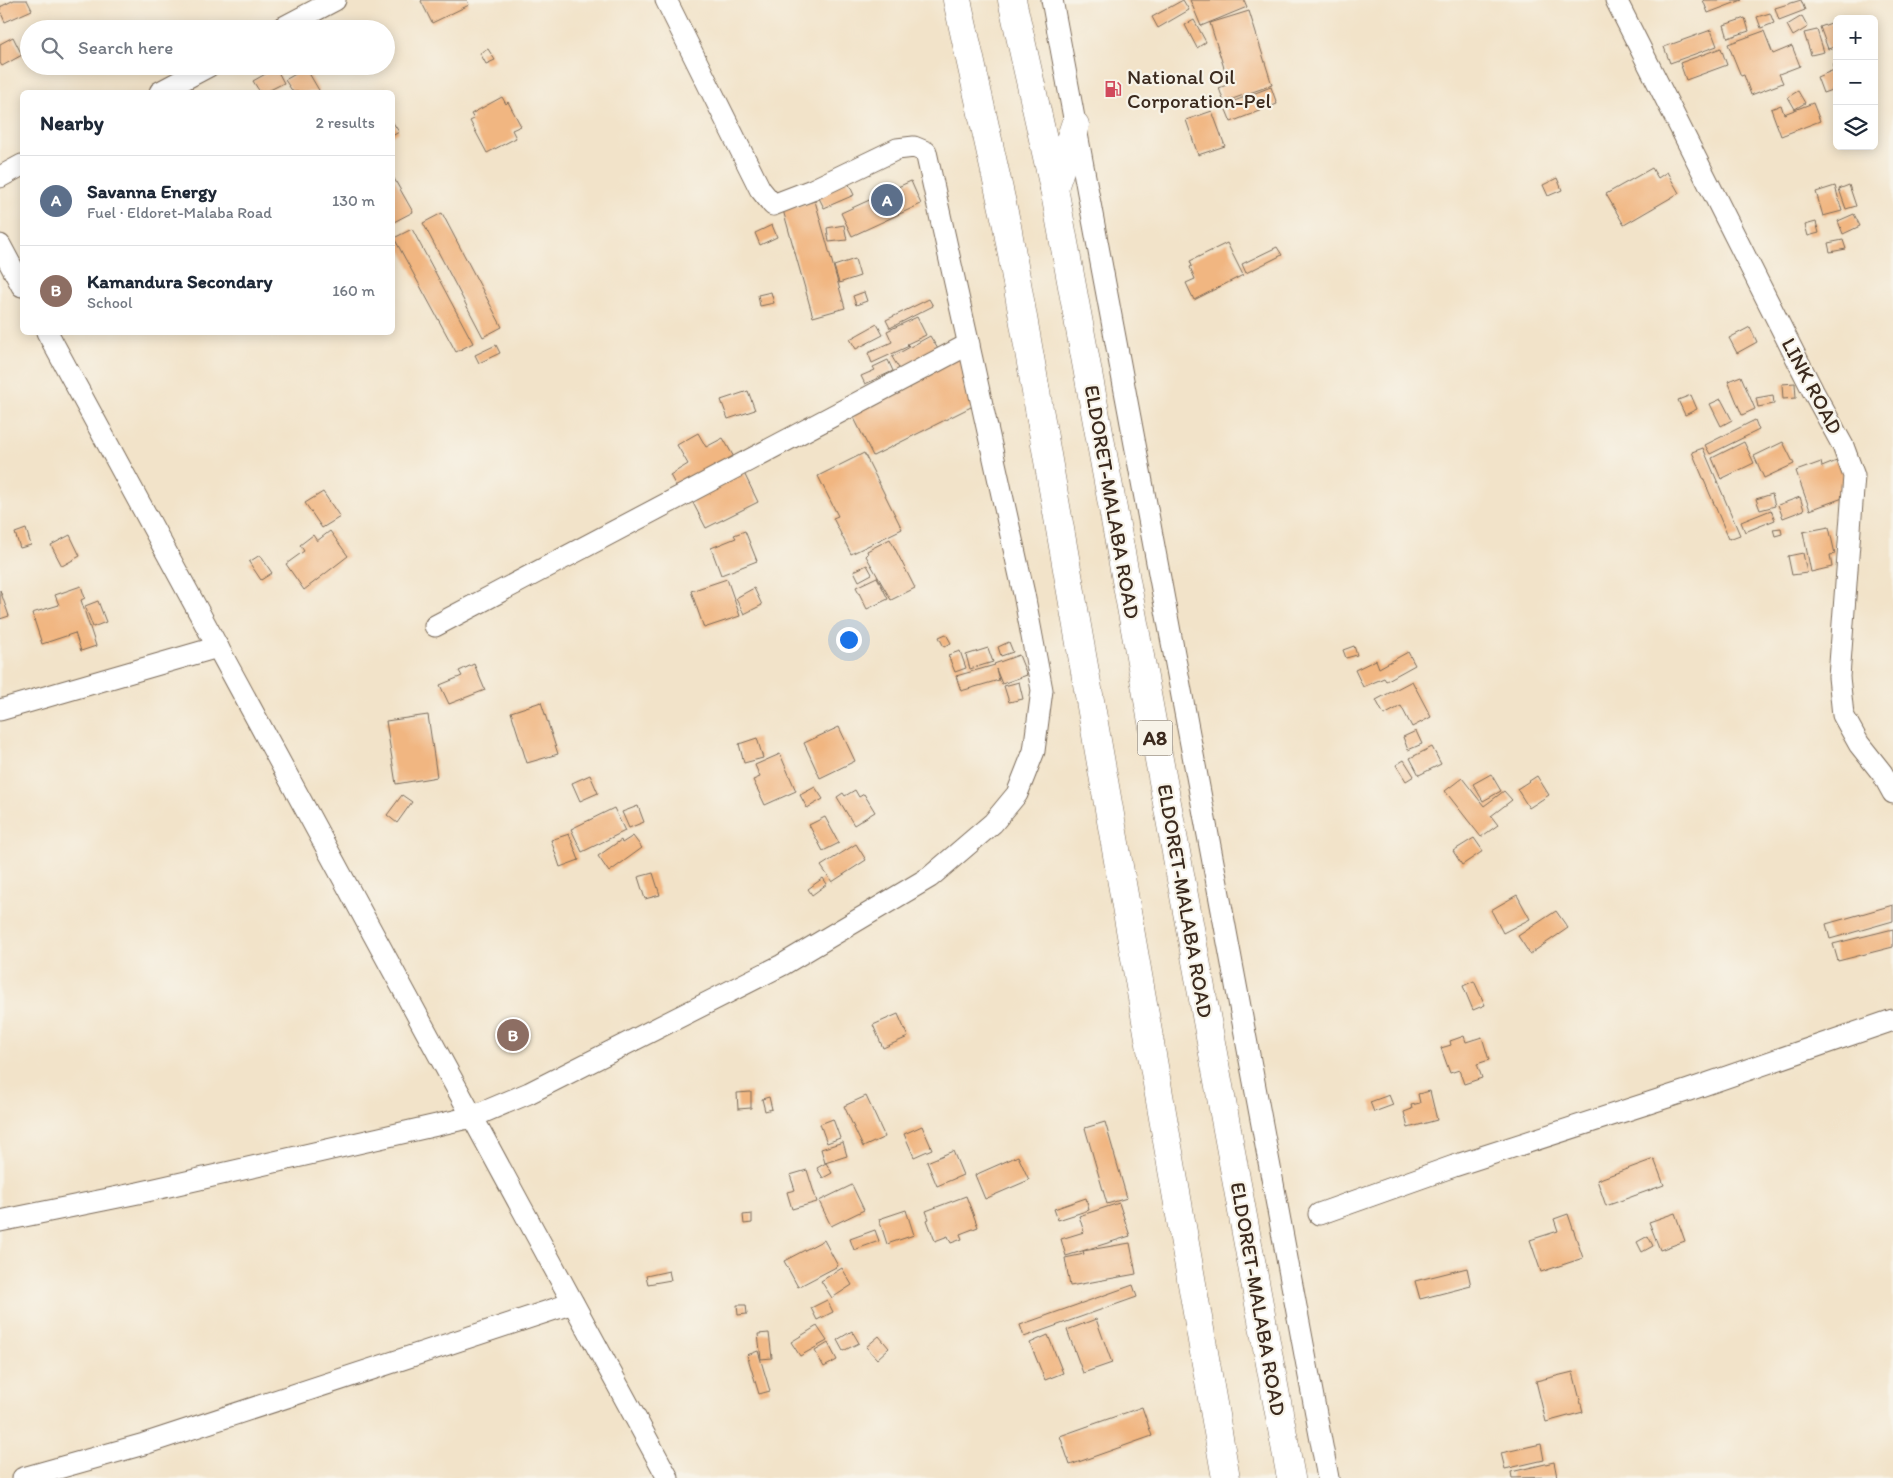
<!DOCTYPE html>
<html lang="en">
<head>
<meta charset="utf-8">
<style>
  :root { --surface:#fff; --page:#f2f2f3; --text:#1f2937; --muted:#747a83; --line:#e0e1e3; --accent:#d1495b }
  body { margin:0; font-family:Itim,sans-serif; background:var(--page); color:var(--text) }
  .controls { position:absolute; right:15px; top:15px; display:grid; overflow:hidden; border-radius:8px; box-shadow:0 2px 12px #0003 }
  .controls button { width:45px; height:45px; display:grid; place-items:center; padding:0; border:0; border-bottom:1px solid var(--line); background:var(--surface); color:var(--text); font:25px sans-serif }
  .you { position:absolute; left:848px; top:639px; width:18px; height:18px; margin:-12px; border:4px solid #fff; border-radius:50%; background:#1a73e8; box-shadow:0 0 0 8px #1a73e833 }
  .badge { display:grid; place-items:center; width:32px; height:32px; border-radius:50%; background:var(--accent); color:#fff; font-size:16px; font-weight:700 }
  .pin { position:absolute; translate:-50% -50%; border:2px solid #fff; box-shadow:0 1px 5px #0006 }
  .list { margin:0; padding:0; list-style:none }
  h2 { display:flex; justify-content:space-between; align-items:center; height:65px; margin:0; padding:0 20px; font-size:21px }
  h2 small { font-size:16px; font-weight:400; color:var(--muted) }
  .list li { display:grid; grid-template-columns:32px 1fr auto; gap:15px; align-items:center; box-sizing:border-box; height:90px; padding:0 20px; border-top:1px solid var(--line) }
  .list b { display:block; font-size:19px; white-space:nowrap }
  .list p { margin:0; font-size:16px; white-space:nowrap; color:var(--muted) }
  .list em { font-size:16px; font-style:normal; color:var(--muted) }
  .icon { flex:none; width:28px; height:28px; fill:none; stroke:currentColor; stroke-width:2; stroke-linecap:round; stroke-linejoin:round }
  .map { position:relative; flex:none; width:1893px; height:1478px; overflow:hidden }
  .search { position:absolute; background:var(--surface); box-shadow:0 2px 12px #0003; left:20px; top:20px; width:375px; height:55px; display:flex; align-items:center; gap:12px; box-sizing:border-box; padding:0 18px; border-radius:28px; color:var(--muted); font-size:19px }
  .panel { position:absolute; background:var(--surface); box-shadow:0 2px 12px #0003; left:20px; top:90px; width:375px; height:245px; border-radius:8px }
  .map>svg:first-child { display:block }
  .building { fill:#f1b681 }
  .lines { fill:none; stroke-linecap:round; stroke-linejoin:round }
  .minor-casing { stroke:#7b6b5a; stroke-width:23 }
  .trunk-casing { stroke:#7b6b5a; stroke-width:29 }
  .minor { stroke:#fff; stroke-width:21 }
  .trunk { stroke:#fff; stroke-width:28 }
  .labels { text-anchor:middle; stroke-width:4.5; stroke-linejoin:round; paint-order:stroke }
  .shield { fill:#f7f3e8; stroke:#73665b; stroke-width:1 }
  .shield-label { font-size:20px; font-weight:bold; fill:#3b2a1e }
  .poi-label { font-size:21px; fill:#3b2a1e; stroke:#f7f3e8; text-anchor:start }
  .street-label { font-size:21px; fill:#3b2a1e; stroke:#f7f3e8 }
</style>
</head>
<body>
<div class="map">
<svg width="1893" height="1478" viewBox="0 0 1893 1478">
  <rect width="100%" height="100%" fill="#f7f3e8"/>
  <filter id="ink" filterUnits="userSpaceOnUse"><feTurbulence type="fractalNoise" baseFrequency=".02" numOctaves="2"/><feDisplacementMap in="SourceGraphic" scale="10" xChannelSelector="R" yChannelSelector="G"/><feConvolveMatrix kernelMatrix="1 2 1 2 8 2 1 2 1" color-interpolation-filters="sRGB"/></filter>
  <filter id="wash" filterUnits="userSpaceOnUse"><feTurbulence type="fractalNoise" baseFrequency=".0096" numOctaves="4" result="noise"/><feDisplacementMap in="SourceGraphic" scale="20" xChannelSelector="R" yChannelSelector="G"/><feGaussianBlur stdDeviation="1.12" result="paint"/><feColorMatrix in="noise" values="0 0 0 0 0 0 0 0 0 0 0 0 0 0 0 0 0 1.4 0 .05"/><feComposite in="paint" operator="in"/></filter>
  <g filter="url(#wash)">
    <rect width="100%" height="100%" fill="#f2e3c9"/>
    <g id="blocks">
      <g class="building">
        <polygon points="14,0 27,0 32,10 5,22 0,11 0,7"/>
        <polygon points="422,0 467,0 469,5 432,23 421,1"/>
        <polygon points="1183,0 1189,10 1158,28 1152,17"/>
        <polygon points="1190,0 1244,0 1247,7 1201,26"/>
        <polygon points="1703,0 1742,0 1708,13"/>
        <polygon points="1801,0 1805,10 1779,20 1775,8"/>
        <polygon points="1249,11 1272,85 1224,102 1219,88 1229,84 1210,23"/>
        <polygon points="1770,13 1774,23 1761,28 1757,17"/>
        <polygon points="1802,16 1808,27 1793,36 1787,25"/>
        <polygon points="1745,18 1749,31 1728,38 1724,25"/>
        <polygon points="1194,20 1206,42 1197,48 1185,25"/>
        <polygon points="1834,22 1837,29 1837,46 1828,49 1820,27"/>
        <polygon points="1711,30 1717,46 1670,63 1664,47"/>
        <polygon points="1817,30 1824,52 1811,55 1804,33"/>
        <polygon points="1764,31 1773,54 1792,46 1800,66 1779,74 1783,83 1751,95 1744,75 1741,76 1728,44"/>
        <polygon points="13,37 22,55 2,66 0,63 0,44"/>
        <polygon points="1721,48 1727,65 1686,80 1680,63"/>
        <polygon points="488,49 495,60 486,64 480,53"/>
        <polygon points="1837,64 1837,88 1823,93 1817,77 1834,70 1832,65"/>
        <polygon points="276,68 284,83 266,92 260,92 253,81"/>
        <polygon points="306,68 320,92 293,92 285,80"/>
        <polygon points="1271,87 1277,104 1231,122 1224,105"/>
        <polygon points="1798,91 1805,103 1795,109 1788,97"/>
        <polygon points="502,97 506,104 508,102 521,126 512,130 516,138 487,153 470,121 474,119 471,114"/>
        <polygon points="1813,103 1820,121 1781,136 1771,109 1781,105 1784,114"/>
        <polygon points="1212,111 1225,146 1198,155 1186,120"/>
        <polygon points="392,121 399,132 392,136"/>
        <polygon points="1652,168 1658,178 1667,172 1679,193 1624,225 1606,194"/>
        <polygon points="392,175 413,212 392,223"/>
        <polygon points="1557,178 1562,190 1548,196 1543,185"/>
        <polygon points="847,180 854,195 824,208 817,194"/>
        <polygon points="911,181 921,204 852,236 841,213"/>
        <polygon points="1849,185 1856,206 1846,209 1839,189"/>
        <polygon points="1835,186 1842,211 1823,216 1816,192"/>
        <polygon points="815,201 845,308 813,317 783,210"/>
        <polygon points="442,213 502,327 483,337 423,223"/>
        <polygon points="1854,214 1860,226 1843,234 1838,221"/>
        <polygon points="1816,222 1819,233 1808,236 1805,225"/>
        <polygon points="772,225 777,237 760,245 755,233"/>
        <polygon points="844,225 847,240 829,242 827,228"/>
        <polygon points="412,229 473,343 456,352 394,238"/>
        <polygon points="1843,240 1846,249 1830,252 1828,243"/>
        <polygon points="1227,243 1243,275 1194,300 1186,283 1195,279 1190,267 1192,266 1190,261"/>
        <polygon points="1277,247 1282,255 1246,273 1242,264"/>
        <polygon points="855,259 860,276 839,283 834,266"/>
        <polygon points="771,292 774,303 760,306 758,295"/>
        <polygon points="864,292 867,301 856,305 853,296"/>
        <polygon points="929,299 933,306 890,328 886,320"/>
        <polygon points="917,317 926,335 907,344 909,346 872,363 868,353 892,342 887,331"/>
        <polygon points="877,324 883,335 856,349 850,339"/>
        <polygon points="1750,327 1757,342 1737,353 1729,338"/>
        <polygon points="930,336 938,349 900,370 892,357"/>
        <polygon points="496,345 500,353 479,363 475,355"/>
        <polygon points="960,355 968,371 964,373 979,403 873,456 850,410"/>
        <polygon points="888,360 893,371 865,384 861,376 875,370 873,367"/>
        <polygon points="1741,376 1755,409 1742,415 1728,381"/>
        <polygon points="1795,383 1796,398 1783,399 1782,384"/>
        <polygon points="748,391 755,410 728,419 721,400"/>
        <polygon points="1691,395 1697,409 1685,415 1678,400"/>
        <polygon points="1773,395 1774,404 1758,407 1756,398"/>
        <polygon points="1721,399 1732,420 1721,426 1710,404"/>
        <polygon points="1755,420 1759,430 1710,454 1705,445"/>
        <polygon points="698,433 706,447 723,438 735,459 678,490 670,475 688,464 677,445"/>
        <polygon points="1744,442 1754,463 1721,479 1712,458"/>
        <polygon points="1783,442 1794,464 1764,478 1754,456"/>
        <polygon points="1703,448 1740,535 1729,539 1692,452"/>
        <polygon points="864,453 902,529 851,554 833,518 838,516 818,476"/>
        <polygon points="1839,460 1851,495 1810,510 1796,471 1821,462 1822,467"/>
        <polygon points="744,473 758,502 706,528 691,499"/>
        <polygon points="323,492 340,517 322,528 305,503"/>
        <polygon points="1772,494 1775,506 1760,510 1756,499"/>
        <polygon points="1800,497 1804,510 1783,518 1778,505"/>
        <polygon points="1771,510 1775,520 1745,532 1741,522"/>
        <polygon points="1829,527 1835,554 1830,555 1832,567 1811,572 1803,532"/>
        <polygon points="1781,528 1782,534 1775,536 1773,529"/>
        <polygon points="26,529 31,545 20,548 15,533"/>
        <polygon points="330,531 348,556 304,590 286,564 304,551 300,545 313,535 317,541"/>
        <polygon points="745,531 757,561 721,575 711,548 736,538 734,535"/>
        <polygon points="70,535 80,556 62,566 51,545"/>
        <polygon points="890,539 915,588 891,600 866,556 868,554 867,551"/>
        <polygon points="1803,553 1807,573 1792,575 1788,556"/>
        <polygon points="260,555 272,573 261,580 249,562"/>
        <polygon points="867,565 872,574 859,581 854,571"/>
        <polygon points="877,577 888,599 867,609 856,587"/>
        <polygon points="727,579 740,616 704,628 691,591"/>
        <polygon points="81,586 85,598 81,600 96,646 81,651 75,633 42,644 32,613 59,605 55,595"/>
        <polygon points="754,588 762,605 744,614 736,598"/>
        <polygon points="0,590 9,616 0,619"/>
        <polygon points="98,601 106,622 93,627 85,606"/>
        <polygon points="946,634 951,643 944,647 939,637"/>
        <polygon points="1009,642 1013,652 1001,656 998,647"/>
        <polygon points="1354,646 1357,655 1346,658 1343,650"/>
        <polygon points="988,648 993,662 970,669 966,655"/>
        <polygon points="960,651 966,668 955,672 948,655"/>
        <polygon points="1408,652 1415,665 1386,681 1384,678 1363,687 1355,670 1376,660 1379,668"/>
        <polygon points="1019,655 1027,675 1002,684 996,669 999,680 961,691 956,676 995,665 994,664"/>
        <polygon points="474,664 485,690 449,704 440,685 462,676 459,671"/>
        <polygon points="1412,681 1431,717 1412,727 1401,706 1384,715 1376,700"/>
        <polygon points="1019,682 1023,699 1009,702 1004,686"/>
        <polygon points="541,702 558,754 527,763 511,712"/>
        <polygon points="428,715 437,777 396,784 386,721"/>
        <polygon points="839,727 855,761 820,778 804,743"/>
        <polygon points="1416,731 1422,744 1408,750 1403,737"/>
        <polygon points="757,738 763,758 744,763 739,744"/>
        <polygon points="1432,747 1441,764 1419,775 1410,758"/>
        <polygon points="780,754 796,791 765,805 753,780 760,777 755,765"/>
        <polygon points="1404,760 1414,776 1406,781 1396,765"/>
        <polygon points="1491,774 1501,791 1483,801 1473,784"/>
        <polygon points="590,775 598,793 580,801 572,783"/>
        <polygon points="1537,776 1549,795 1529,808 1517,789"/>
        <polygon points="1462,778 1484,806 1504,791 1512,800 1491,816 1498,825 1481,837 1445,791"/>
        <polygon points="815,787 823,799 807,808 800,795"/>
        <polygon points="855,790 859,797 864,794 875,812 854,825 837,797 843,793 845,796"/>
        <polygon points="402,795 412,802 397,823 387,815"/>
        <polygon points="638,806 644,822 629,828 622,812"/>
        <polygon points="614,808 625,831 582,852 571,829"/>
        <polygon points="825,817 839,843 823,851 809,825"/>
        <polygon points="569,834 579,860 560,867 551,840"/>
        <polygon points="633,836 642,848 609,872 598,856 621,840 622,843"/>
        <polygon points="1474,838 1483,851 1462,865 1453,851"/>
        <polygon points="856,844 866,860 832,882 821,866"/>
        <polygon points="653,873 660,895 645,899 638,877"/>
        <polygon points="823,878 827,884 812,895 808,889"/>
        <polygon points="1517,895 1530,919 1503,933 1491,910"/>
        <polygon points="1893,905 1893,921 1830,939 1826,924"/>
        <polygon points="1556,911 1568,928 1530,954 1518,936"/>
        <polygon points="1893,929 1893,947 1838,961 1833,944"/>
        <polygon points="1474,981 1485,1005 1473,1010 1463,986"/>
        <polygon points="898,1014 908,1037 883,1048 873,1025"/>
        <polygon points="1464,1036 1466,1042 1482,1037 1489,1060 1477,1064 1482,1078 1464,1084 1459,1070 1450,1073 1441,1048 1451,1045 1450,1041"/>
        <polygon points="1430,1091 1437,1120 1408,1128 1404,1112 1412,1109 1411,1105 1420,1103 1418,1094"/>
        <polygon points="751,1092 751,1108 738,1109 737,1093"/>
        <polygon points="1389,1095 1393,1105 1374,1112 1370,1102"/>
        <polygon points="866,1096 885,1137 863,1147 844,1106"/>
        <polygon points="769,1097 772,1109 765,1111 762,1099"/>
        <polygon points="833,1119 840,1138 827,1143 820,1124"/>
        <polygon points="1105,1122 1127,1198 1107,1204 1085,1128"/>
        <polygon points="922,1126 932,1149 914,1157 904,1134"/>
        <polygon points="843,1142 847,1156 825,1163 821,1149"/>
        <polygon points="953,1151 963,1175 937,1186 927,1162"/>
        <polygon points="1018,1156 1029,1180 985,1199 975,1175"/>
        <polygon points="1654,1159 1664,1185 1606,1206 1597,1180"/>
        <polygon points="826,1163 832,1173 823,1178 817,1168"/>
        <polygon points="807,1170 817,1202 792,1209 787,1192 795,1190 790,1175"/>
        <polygon points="852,1185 864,1210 831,1226 819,1201"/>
        <polygon points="966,1196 978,1227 960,1234 962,1239 951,1243 948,1236 935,1241 927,1220 929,1219 926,1211"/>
        <polygon points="1086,1198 1089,1210 1058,1220 1054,1209"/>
        <polygon points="1119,1203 1130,1236 1066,1256 1061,1239 1084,1232 1079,1216"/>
        <polygon points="906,1210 914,1235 887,1244 879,1219"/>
        <polygon points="1675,1213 1685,1241 1660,1250 1649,1222"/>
        <polygon points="752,1214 752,1223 744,1224 743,1215"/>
        <polygon points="1568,1214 1583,1258 1541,1272 1530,1240 1558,1231 1554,1219"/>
        <polygon points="875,1230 879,1241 854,1250 850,1239"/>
        <polygon points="1648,1236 1653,1246 1642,1252 1637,1242"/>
        <polygon points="824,1240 838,1266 798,1287 784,1261"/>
        <polygon points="1130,1243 1136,1274 1070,1286 1065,1258 1084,1254 1083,1251"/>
        <polygon points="842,1268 852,1285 832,1298 821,1281"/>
        <polygon points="1467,1268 1471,1286 1420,1299 1415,1281"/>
        <polygon points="669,1271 671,1280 648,1284 646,1276"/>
        <polygon points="1133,1285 1137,1297 1024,1337 1020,1325"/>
        <polygon points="827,1300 833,1312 817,1320 811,1308"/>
        <polygon points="737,1305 746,1305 747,1314 738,1315"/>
        <polygon points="1096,1319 1112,1363 1083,1373 1067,1330"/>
        <polygon points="817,1326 827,1341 800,1356 791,1342"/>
        <polygon points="852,1331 859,1343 843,1351 837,1340"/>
        <polygon points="769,1333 772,1358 761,1359 758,1334"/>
        <polygon points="1048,1335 1063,1373 1045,1380 1030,1343"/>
        <polygon points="879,1336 889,1348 877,1359 866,1347"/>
        <polygon points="828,1343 837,1360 824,1367 815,1351"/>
        <polygon points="758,1351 770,1391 759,1394 747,1355"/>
        <polygon points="1573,1372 1583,1412 1546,1422 1536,1381"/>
        <polygon points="1142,1407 1152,1436 1070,1465 1060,1436"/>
        <polygon points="1541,1444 1544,1460 1505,1469 1501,1453"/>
        <polygon points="1554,1462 1557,1477 1512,1478 1511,1472"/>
      </g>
    </g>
  </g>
  <g filter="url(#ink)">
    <use href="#blocks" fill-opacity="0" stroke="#7b6b5a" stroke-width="1"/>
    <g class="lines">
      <g class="minor-casing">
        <g id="minor">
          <polyline points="1052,0 1328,1478"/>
          <polyline points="1616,0 1813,391 1843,446 1854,476 1839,677 1843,715 1859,744 1882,773 1893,793"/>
          <polyline points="280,29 335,0"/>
          <polyline points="160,92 209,66"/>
          <polyline points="0,177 22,165"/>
          <polyline points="0,245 22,286"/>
          <polyline points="47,332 668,1478"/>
          <polyline points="435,626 969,344"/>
          <polyline points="0,710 218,647"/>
          <polyline points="1319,1214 1454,1166 1686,1091 1893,1020"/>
          <polyline points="0,1221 138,1193 472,1117 529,1093 782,965 930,877 993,823 1017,794 1034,751 1042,690 1024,594 926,152 914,147 897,149 812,190 773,205 760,189 666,0"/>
          <polyline points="23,1478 144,1444 573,1303"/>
        </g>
      </g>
      <g class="trunk-casing">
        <g id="trunk">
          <polyline points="957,0 1007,226 1226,1478"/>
          <polyline points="1012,0 1054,188 1291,1478"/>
          <polyline points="1054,188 1075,125"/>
        </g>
      </g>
      <use href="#minor" class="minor"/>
      <use href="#trunk" class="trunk"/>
    </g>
  </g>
  <defs>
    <g id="fuel-bare" transform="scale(1.35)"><path d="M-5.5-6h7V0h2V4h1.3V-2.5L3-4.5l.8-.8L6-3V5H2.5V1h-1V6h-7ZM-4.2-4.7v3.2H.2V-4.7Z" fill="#d1495b" stroke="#f7f3e8" stroke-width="2.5" paint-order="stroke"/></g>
  </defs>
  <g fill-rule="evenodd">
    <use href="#fuel-bare" x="1113" y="89"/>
  </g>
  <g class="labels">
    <rect class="shield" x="1137.5" y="720.5" width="35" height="35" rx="4"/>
    <g class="shield-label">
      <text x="1155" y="745">A8</text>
    </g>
    <g class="poi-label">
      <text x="1127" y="84">National Oil<tspan x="1127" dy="24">Corporation-Pel</tspan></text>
    </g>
    <g class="street-label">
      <text transform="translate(1812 386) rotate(62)" y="7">LINK ROAD</text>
      <text transform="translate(1112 502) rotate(80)" y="7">ELDORET-MALABA ROAD</text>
      <text transform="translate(1185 901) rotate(80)" y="7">ELDORET-MALABA ROAD</text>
      <text transform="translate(1258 1299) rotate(80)" y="7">ELDORET-MALABA ROAD</text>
    </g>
  </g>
</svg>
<div class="controls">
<button>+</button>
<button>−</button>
<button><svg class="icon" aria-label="layers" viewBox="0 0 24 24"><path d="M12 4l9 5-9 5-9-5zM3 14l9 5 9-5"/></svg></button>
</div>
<div class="you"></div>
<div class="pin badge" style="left:887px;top:200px;background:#5c6f8a">A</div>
<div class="pin badge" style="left:513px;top:1035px;background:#8d6e63">B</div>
<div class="search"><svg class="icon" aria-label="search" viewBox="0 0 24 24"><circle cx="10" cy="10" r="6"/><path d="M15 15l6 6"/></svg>Search here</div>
<section class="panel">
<h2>Nearby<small>2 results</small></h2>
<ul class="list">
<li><span class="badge" style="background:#5c6f8a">A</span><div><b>Savanna Energy</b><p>Fuel · Eldoret-Malaba Road</p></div><em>130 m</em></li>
<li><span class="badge" style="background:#8d6e63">B</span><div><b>Kamandura Secondary</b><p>School</p></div><em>160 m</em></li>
</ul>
</section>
</div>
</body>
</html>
